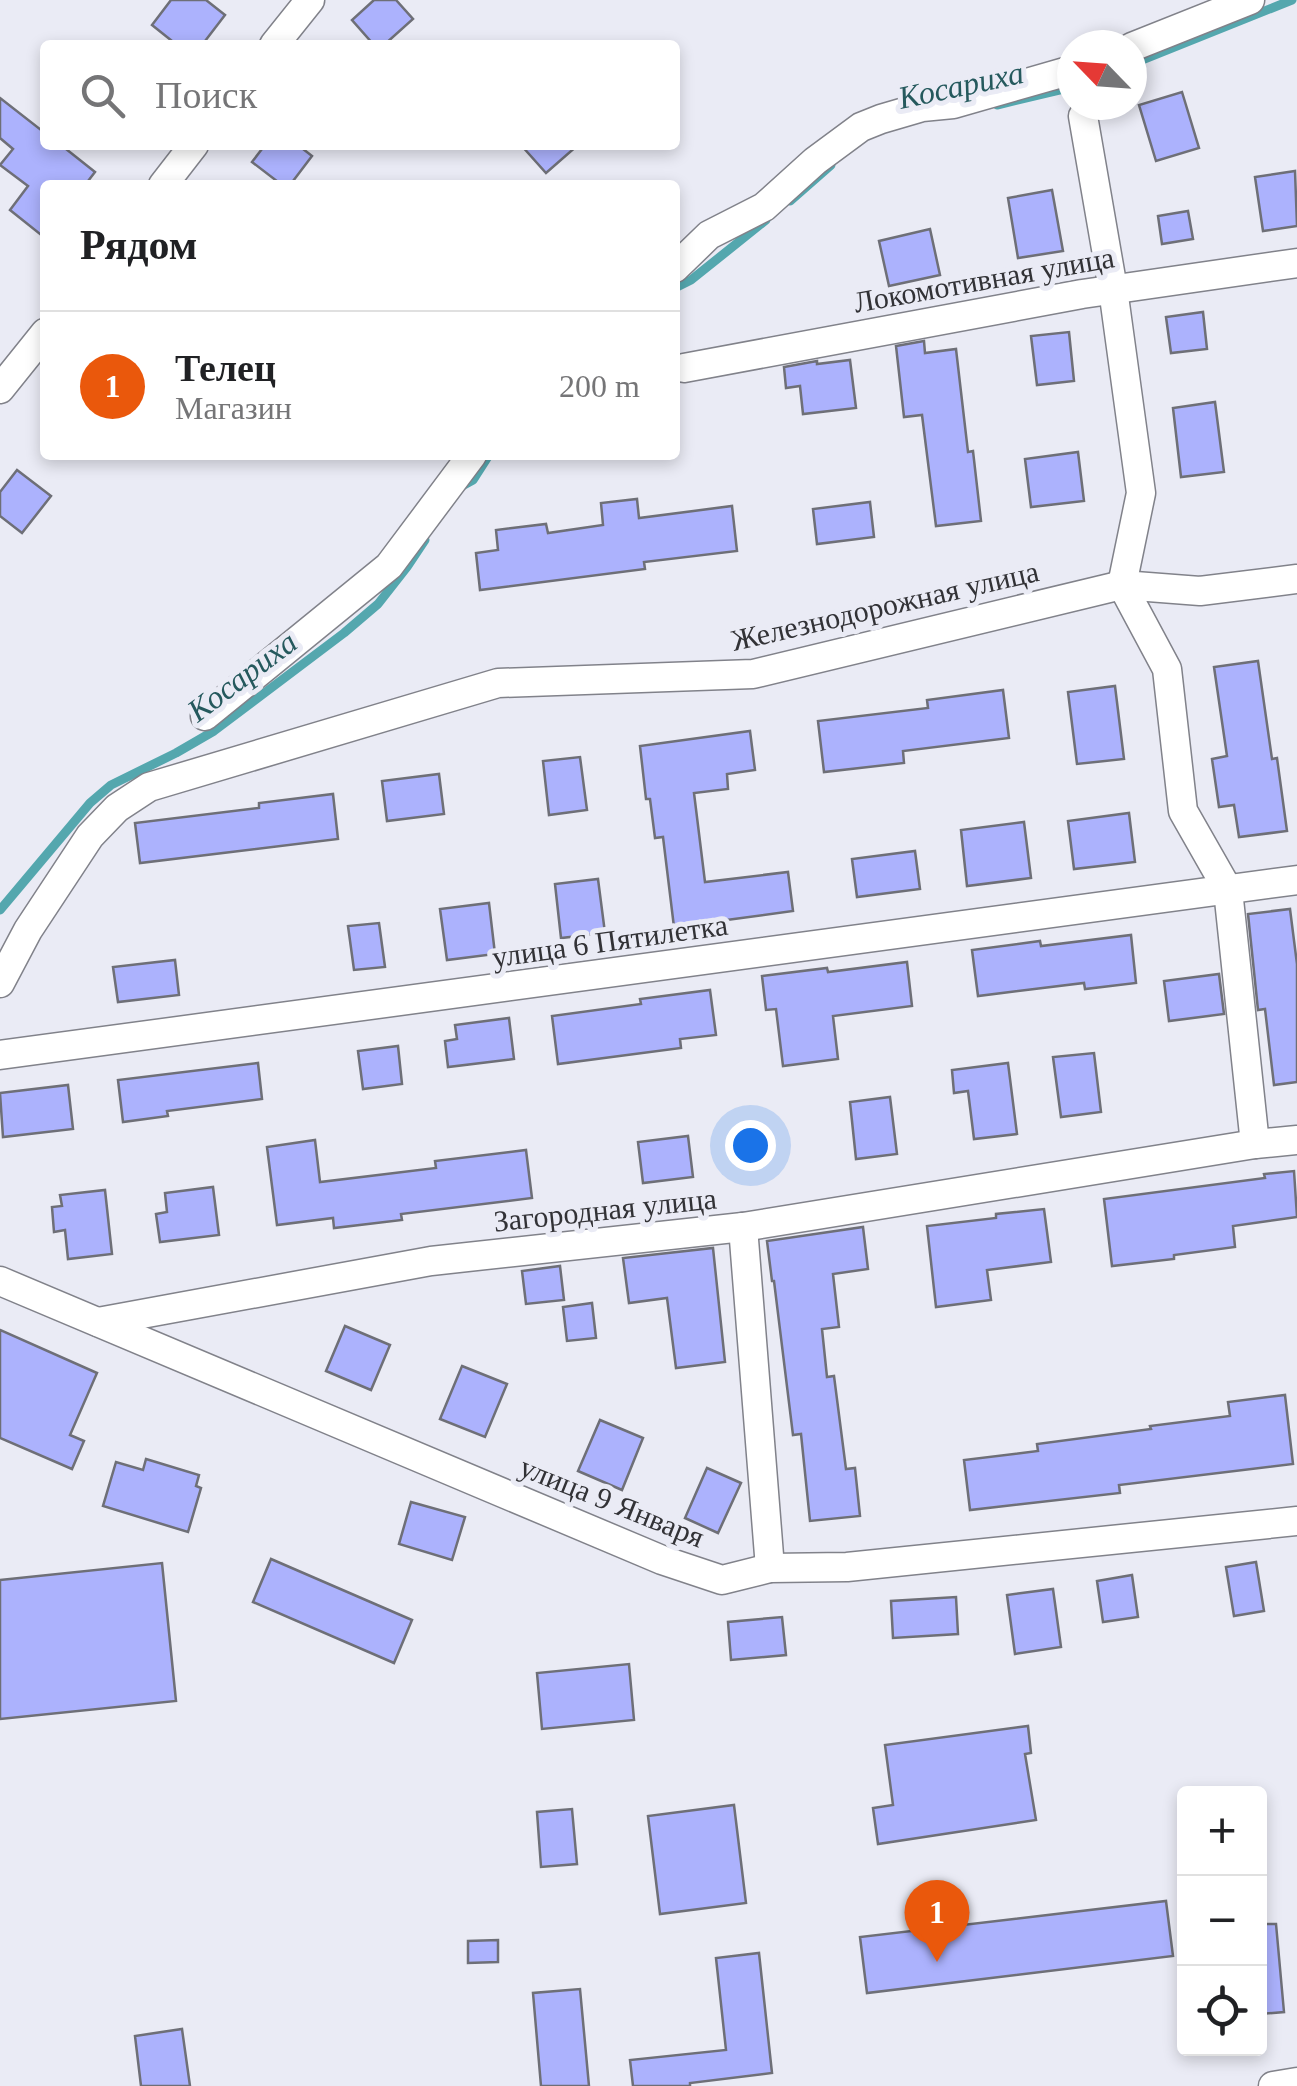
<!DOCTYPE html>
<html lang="ru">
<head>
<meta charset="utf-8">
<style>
  :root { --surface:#fff; --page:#f6f6f6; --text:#202124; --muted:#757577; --line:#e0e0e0; --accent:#ea580c }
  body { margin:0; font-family:"Times New Roman",serif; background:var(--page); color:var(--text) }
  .controls { position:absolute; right:30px; bottom:30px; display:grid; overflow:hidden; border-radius:10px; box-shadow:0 5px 15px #0003 }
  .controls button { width:90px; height:90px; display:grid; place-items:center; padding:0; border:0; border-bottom:2px solid var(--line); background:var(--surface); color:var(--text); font:50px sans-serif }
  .compass { position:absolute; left:1057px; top:30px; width:90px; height:90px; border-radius:50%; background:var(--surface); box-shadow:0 5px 15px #0003; rotate:295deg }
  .you { position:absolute; left:750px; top:1145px; width:35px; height:35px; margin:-25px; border:8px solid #fff; border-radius:50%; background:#1a73e8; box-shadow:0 0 0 15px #1a73e833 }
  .badge { display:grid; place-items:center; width:65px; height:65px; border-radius:50%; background:var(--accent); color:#fff; font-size:32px; font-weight:700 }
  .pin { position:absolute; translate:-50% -82px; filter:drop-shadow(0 2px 5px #0008) }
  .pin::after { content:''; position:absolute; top:52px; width:35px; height:30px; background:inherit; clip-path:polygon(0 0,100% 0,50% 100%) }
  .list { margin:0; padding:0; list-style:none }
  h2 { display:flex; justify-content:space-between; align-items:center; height:130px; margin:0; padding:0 40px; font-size:42px }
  h2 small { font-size:32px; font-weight:400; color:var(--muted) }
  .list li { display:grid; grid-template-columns:65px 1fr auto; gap:30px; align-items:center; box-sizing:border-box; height:150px; padding:0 40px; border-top:2px solid var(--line) }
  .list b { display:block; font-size:38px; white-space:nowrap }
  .list p { margin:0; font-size:32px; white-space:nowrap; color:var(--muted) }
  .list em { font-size:32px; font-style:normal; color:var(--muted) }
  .icon { flex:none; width:55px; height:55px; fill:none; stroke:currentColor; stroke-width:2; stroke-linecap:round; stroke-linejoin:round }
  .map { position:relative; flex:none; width:1297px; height:2086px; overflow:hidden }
  .search { position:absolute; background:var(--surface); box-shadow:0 5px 15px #0003; left:40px; top:40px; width:640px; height:110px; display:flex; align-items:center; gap:25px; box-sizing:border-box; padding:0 35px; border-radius:10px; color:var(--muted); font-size:38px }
  .panel { position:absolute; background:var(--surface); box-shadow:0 5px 15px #0003; left:40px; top:180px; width:640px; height:280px; border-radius:10px }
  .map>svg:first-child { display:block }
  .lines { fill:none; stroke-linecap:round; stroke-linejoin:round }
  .stream { stroke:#54a7ae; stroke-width:9 }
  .building { fill:#acb2fd; stroke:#6e6f77; stroke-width:2.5 }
  .minor-casing { stroke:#81828a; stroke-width:31 }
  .minor { stroke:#fff; stroke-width:28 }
  .labels { text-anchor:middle; stroke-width:10; stroke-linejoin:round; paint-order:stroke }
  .street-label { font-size:30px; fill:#323236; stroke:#eaebf5 }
  .water-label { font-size:32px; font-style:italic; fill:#25595d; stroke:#eaebf5 }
</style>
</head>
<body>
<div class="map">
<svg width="1297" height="2086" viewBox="0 0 1297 2086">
  <rect width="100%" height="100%" fill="#eaebf5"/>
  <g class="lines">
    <g class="stream">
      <polyline points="1132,64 1292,0"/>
      <polyline points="997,105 1072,87"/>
      <polyline points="790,201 831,165"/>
      <polyline points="675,288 691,280 766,220"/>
      <polyline points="462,486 473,480 489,455"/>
      <polyline points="0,910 90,803 111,785 176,753 214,731 344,633 378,604 407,567 425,540"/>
    </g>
  </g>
  <g class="building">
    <polygon points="171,0 206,0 225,15 202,45 177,45 152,25"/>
    <polygon points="374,0 396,0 413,19 384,45 374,45 352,20"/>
    <polygon points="1182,92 1199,148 1156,161 1139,105"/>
    <polygon points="0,98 45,133 45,145 61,145 95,172 85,185 45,185 45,238 10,210 28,186 0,165 13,149 0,138"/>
    <polygon points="265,145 298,145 312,156 290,185 282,185 252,162"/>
    <polygon points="521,145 578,145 546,173"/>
    <polygon points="1295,171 1297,226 1263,231 1255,177"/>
    <polygon points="1052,190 1063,251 1018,258 1008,198"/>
    <polygon points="1188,211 1193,239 1162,244 1158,216"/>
    <polygon points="930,229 940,275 889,286 879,241"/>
    <polygon points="1203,312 1207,349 1171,353 1166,317"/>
    <polygon points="1069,332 1074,381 1037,385 1031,336"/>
    <polygon points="924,341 925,353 956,349 968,452 973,451 981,521 936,526 922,415 904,417 896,346"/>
    <polygon points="850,360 856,408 803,414 800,386 786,388 784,367 817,361 817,364"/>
    <polygon points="1215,402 1224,472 1181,477 1173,408"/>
    <polygon points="1078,452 1084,501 1031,507 1025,459"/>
    <polygon points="17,470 51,496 22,533 0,516 0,492"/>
    <polygon points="637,499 639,518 732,506 737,551 644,562 645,569 480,590 476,553 498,550 496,530 546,524 548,533 603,525 601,503"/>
    <polygon points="870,502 874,537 817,544 813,509"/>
    <polygon points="1258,661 1272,759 1277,758 1287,831 1239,837 1234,805 1219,807 1212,759 1227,756 1214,667"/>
    <polygon points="1115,686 1124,759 1077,764 1068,692"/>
    <polygon points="1003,690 1009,738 903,751 904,763 824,772 818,721 928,708 927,700"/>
    <polygon points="750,731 755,770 727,774 728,789 694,793 705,882 788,872 793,911 674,927 663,837 655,838 650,799 646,799 640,746"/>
    <polygon points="580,757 587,810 549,815 543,761"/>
    <polygon points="439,774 444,814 387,821 382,781"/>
    <polygon points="333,794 338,839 140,863 135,823 259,808 259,803"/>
    <polygon points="1129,813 1135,862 1074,869 1068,821"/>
    <polygon points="1024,822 1031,878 967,886 961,830"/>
    <polygon points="915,851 920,889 857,897 852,859"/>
    <polygon points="598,879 605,933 561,938 555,884"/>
    <polygon points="489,903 495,954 447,960 440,909"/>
    <polygon points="1290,909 1297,964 1297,1082 1274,1085 1265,1009 1258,1010 1248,914"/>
    <polygon points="379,923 385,967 354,970 348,926"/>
    <polygon points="1131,935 1136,983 1085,989 1084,983 978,996 972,950 1040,941 1041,946"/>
    <polygon points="175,960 179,995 118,1002 113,967"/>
    <polygon points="907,962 912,1006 833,1016 838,1059 783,1066 776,1009 766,1010 762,976 827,968 828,972"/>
    <polygon points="1219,974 1224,1014 1169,1021 1164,981"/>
    <polygon points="710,990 716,1035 680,1039 681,1048 558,1064 552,1016 641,1004 640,999"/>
    <polygon points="509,1018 514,1059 448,1067 445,1041 457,1039 455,1025"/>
    <polygon points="398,1046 402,1084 363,1089 358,1051"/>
    <polygon points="1094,1053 1101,1112 1061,1117 1053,1057"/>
    <polygon points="258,1063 262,1099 167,1111 168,1116 123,1122 118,1080"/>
    <polygon points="1008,1063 1017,1134 974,1139 968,1091 954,1093 952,1070"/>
    <polygon points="68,1085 73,1129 3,1137 0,1093"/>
    <polygon points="890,1097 897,1154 856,1159 850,1102"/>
    <polygon points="688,1136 693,1177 643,1183 638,1142"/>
    <polygon points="315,1140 320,1182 436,1168 435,1161 526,1150 532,1198 401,1214 402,1220 334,1228 333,1218 277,1225 267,1147"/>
    <polygon points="1294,1171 1297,1217 1233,1226 1235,1247 1174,1255 1174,1259 1112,1266 1104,1199 1265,1178 1264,1174"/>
    <polygon points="213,1187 219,1235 160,1242 156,1214 167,1212 165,1193"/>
    <polygon points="105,1190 112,1254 68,1259 65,1230 54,1232 52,1207 62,1206 60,1195"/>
    <polygon points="1044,1209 1051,1262 987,1270 991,1300 936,1307 927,1226 996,1218 996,1214"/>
    <polygon points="863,1227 868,1269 833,1274 839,1327 822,1329 827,1377 834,1376 846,1469 855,1468 860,1516 810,1521 801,1434 793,1435 774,1281 772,1281 767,1241"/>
    <polygon points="713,1248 725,1362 676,1368 667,1298 629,1303 623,1258"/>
    <polygon points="560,1266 564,1300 526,1304 522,1271"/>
    <polygon points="592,1303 596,1338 567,1341 563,1307"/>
    <polygon points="345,1326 390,1345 371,1390 326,1371"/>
    <polygon points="0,1330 97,1373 70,1435 84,1441 72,1469 0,1438"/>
    <polygon points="462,1366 507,1384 485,1437 440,1419"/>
    <polygon points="1285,1395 1293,1464 1119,1485 1120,1493 970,1510 964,1460 1038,1451 1037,1444 1151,1429 1150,1426 1230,1416 1228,1402"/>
    <polygon points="600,1420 643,1438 622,1490 578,1471"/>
    <polygon points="146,1459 199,1475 196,1486 201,1488 188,1532 103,1506 116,1462 143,1470"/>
    <polygon points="707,1468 741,1483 718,1533 685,1518"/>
    <polygon points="411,1502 465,1517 452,1560 399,1544"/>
    <polygon points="271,1559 412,1620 394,1663 253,1602"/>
    <polygon points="1256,1562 1264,1611 1234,1616 1226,1567"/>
    <polygon points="162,1563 176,1701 0,1719 0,1580"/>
    <polygon points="1132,1575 1138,1617 1103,1622 1097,1581"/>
    <polygon points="1053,1589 1061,1647 1015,1654 1007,1595"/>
    <polygon points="956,1597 958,1634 893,1638 891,1601"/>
    <polygon points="782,1617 786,1655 731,1660 728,1622"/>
    <polygon points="629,1664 634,1720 542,1729 537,1673"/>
    <polygon points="1028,1726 1031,1753 1025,1754 1036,1820 878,1844 873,1808 893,1805 885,1745"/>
    <polygon points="734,1805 746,1903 660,1914 648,1816"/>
    <polygon points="572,1809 577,1864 541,1867 537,1812"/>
    <polygon points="1166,1901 1173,1956 867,1993 860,1937"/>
    <polygon points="1260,1924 1276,1924 1284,2012 1260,2014"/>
    <polygon points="498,1940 498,1962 468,1963 468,1941"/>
    <polygon points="759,1953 772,2073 690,2083 690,2086 633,2086 630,2060 726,2050 716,1958"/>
    <polygon points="580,1989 589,2086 541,2086 533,1993"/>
    <polygon points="182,2029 190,2086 141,2086 135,2036"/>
  </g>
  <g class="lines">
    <g class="minor-casing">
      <g id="minor">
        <polyline points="274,45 310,0"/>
        <polyline points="1132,47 1250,0"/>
        <polyline points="1083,116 1113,289 1141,493 1122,585 1167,669 1183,811 1228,890 1255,1144"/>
        <polyline points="163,185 194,145"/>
        <polyline points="675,268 709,235 764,207 815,161 861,127 881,119 922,107 953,104 1072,70"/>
        <polyline points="684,368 1082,294 1297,263"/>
        <polyline points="0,389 45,333"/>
        <polyline points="205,716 389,566 472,455"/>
        <polyline points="0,983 28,930 90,836 117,808 149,787 498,683 753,674 1122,585 1200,591 1297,579"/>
        <polyline points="0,1055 1297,880"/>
        <polyline points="743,1227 770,1568"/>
        <polyline points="0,1281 662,1560 722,1580 770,1568 847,1567 1297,1521"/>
        <polyline points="98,1322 431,1261 743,1227 1255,1144 1297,1140"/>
        <polyline points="1273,2086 1297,2082"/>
      </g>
    </g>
    <use href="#minor" class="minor"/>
  </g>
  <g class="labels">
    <g class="street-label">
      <text transform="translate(984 280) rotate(-10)" y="10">Локомотивная улица</text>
      <text transform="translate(885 606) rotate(-13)" y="10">Железнодорожная улица</text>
      <text transform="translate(610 941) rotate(-8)" y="10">улица 6 Пятилетка</text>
      <text transform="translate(605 1210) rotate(-6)" y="10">Загородная улица</text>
      <text transform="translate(612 1502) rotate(22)" y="10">улица 9 Января</text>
    </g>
    <g class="water-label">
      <text transform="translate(961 85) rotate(-12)" y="11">Косариха</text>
      <text transform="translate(242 676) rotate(-37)" y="11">Косариха</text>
    </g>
  </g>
</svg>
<div class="controls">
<button>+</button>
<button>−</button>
<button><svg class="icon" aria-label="locate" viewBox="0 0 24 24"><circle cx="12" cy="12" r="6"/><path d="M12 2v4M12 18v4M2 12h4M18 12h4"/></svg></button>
</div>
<svg class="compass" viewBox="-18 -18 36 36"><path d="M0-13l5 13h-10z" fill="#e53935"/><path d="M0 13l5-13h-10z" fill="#757577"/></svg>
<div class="you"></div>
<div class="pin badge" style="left:937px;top:1962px">1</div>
<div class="search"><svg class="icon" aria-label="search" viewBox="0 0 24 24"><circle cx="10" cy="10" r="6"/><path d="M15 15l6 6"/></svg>Поиск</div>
<section class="panel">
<h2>Рядом<small></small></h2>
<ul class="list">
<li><span class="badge">1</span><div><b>Телец</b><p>Магазин</p></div><em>200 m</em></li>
</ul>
</section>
</div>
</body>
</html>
